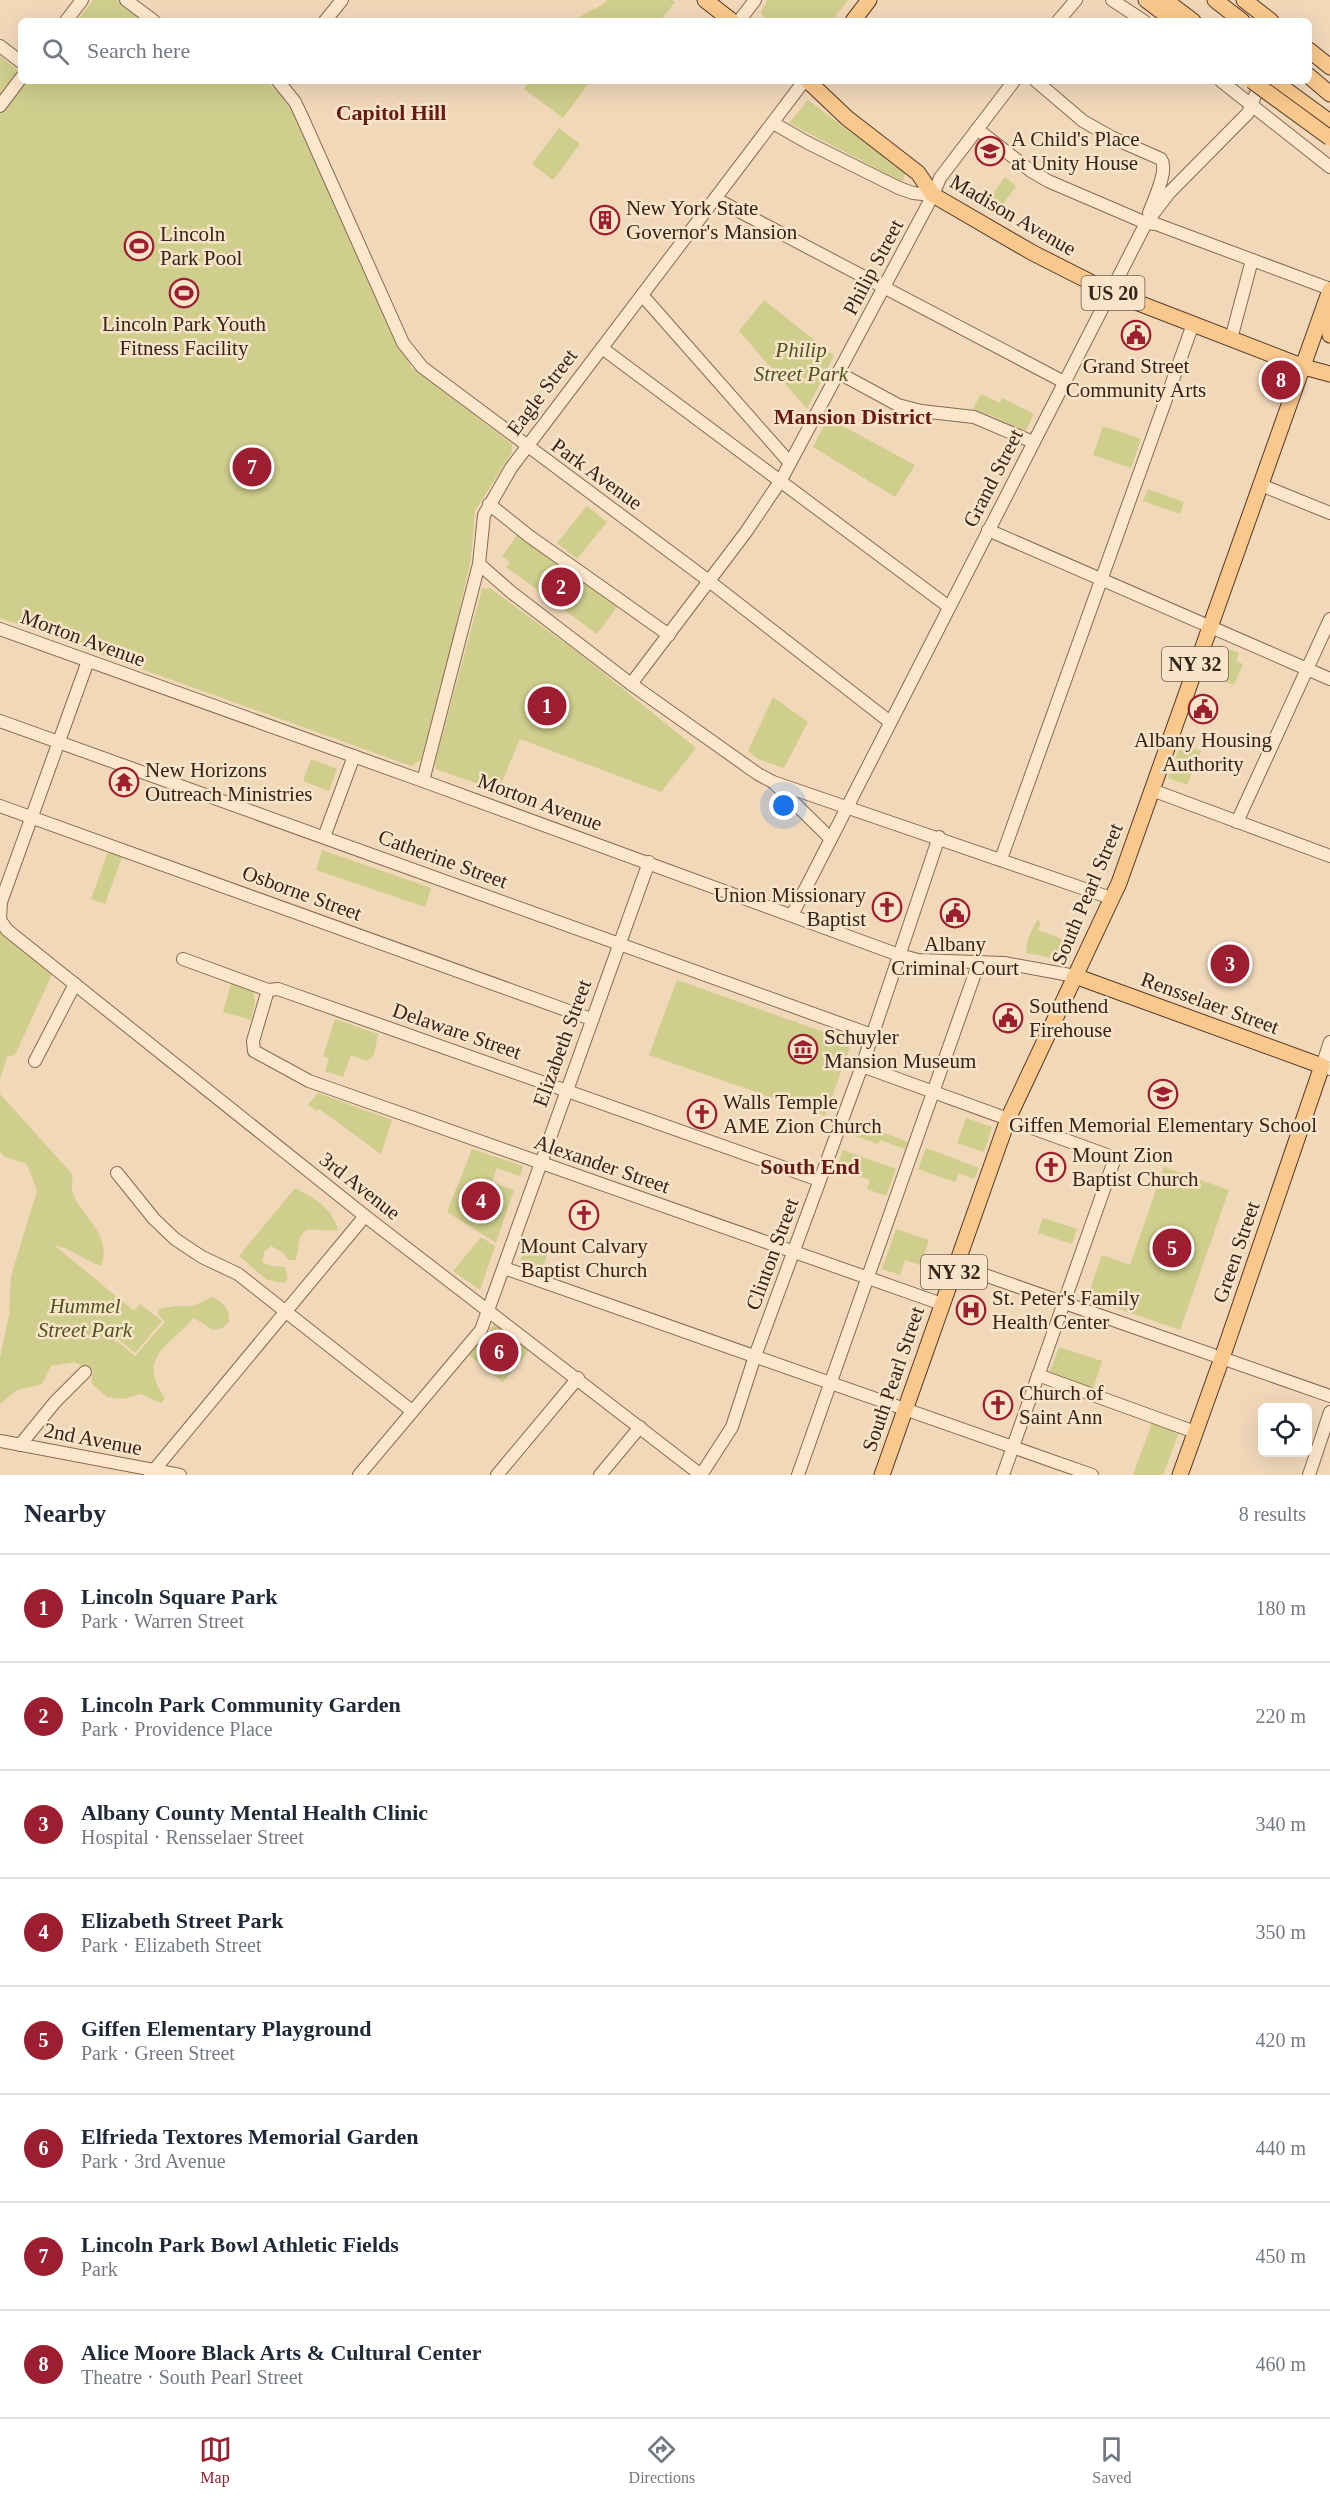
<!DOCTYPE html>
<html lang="en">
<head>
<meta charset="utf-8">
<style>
  :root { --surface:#fff; --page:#f6f6f7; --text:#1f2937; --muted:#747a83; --line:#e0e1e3; --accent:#9c1e30 }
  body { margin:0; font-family:"Times New Roman",serif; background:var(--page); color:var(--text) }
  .controls { position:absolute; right:18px; bottom:18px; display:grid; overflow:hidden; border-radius:9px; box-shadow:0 6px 24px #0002 }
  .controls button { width:54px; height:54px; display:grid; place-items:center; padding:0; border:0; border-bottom:2px solid var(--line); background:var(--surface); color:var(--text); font:30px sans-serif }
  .you { position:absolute; left:784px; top:806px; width:21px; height:21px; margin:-15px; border:4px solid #fff; border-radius:50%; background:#1a73e8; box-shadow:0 0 0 9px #1a73e833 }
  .badge { display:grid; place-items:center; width:39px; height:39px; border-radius:50%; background:var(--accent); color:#fff; font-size:20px; font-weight:700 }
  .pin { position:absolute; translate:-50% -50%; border:3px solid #fff; box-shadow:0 2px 6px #0006 }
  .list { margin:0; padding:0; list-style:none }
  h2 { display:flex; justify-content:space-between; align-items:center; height:78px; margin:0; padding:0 24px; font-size:26px }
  h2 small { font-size:20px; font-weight:400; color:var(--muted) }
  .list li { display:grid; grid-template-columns:39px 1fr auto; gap:18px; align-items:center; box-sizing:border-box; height:108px; padding:0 24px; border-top:2px solid var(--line) }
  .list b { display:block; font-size:22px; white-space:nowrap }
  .list p { margin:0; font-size:20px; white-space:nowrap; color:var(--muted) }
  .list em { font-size:20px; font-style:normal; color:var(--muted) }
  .icon { flex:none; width:33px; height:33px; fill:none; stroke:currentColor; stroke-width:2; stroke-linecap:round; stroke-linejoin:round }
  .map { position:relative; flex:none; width:1330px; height:1475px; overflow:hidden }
  .search { position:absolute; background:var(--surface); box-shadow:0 6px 24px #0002; left:18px; right:18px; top:18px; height:66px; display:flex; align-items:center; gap:15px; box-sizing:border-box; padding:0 21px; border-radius:9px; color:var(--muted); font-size:22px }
  .sheet { height:942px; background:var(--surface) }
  nav { display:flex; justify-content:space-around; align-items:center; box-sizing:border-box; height:84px; border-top:2px solid var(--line); background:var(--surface); font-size:16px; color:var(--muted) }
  nav a { display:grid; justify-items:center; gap:3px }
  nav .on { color:var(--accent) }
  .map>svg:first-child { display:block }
  .green { fill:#cfce8d }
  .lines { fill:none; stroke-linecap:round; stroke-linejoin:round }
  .minor-casing { stroke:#886853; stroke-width:14 }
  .major-casing { stroke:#553728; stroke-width:17 }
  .minor { stroke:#fce7cc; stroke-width:12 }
  .major { stroke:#f9c88c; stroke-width:15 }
  .major-bridge-casing { stroke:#553728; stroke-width:17; stroke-linecap:butt }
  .major-bridge { stroke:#f9c88c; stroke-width:15 }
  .labels { text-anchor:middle; stroke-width:5; stroke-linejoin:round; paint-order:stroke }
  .shield { fill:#f8e4c9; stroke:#705d4e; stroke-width:1.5 }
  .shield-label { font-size:20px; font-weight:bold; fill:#362319 }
  .poi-label { font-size:21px; fill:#362319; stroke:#f8e4c9; text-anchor:start }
  .street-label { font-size:21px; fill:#362319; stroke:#f8e4c9 }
  .park-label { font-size:21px; font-style:italic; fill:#4e541e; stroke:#f8e4c9 }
  .neighbourhood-label { font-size:22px; font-weight:bold; fill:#661b15; stroke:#f8e4c9 }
</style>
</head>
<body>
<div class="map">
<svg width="1330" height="1475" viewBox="0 0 1330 1475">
  <rect width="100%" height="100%" fill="#f1d8b9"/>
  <g class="green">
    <polygon points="93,0 117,0 146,21 77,21"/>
    <path d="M607 0H672L675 2 660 21H577C586 9 599 10 607 0Z"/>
    <polygon points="767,0 848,0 832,21 767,21 761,13"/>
    <polygon points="0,56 21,72 21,81 266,81 279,93 294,114 411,367 512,444 512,452 475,511 471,559 451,648 421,760 411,766 0,618"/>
    <polygon points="530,81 590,81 563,118 524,89"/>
    <polygon points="808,100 905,173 903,182 789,123"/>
    <polygon points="559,128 580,144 553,180 532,164"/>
    <polygon points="1005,177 1016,186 996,214 984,205"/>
    <polygon points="764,300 834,356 807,409 739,331"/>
    <polygon points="981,394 1000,403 1002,398 1034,414 1025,432 993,416 973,409"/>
    <polygon points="828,418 915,465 895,497 813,447"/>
    <polygon points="1103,426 1141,439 1131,468 1093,455"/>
    <polygon points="1148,489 1184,502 1180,514 1143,501"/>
    <polygon points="587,506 607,522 577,559 557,543"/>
    <polygon points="518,534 617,607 597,634 506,567 510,562 502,556"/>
    <polygon points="490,588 585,658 696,748 661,792 520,739 498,791 436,769 435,763 482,589"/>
    <polygon points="1218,645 1239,653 1236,661 1243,664 1234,685 1207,675"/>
    <polygon points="773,697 808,722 784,768 758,759 748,751"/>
    <polygon points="1181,744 1201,751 1187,785 1168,778"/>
    <polygon points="311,759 337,769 329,791 303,781"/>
    <polygon points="322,850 431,888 425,907 316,870"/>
    <polygon points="108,852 122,857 105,904 91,899"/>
    <polygon points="1037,920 1041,922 1038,930 1070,942 1063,960 1026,953 1028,938"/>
    <polygon points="0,930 53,972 15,1055 7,1057 0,1079"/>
    <polygon points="232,980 253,988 255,1003 251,1020 223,1012"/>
    <polygon points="677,980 852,1042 825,1116 649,1055"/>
    <polygon points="335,1019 378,1034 374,1055 367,1061 351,1055 343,1077 325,1071 329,1059 323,1056"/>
    <polygon points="318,1093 392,1120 381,1154 319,1109 317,1111 308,1105"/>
    <path d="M0 1094 73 1175C72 1180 71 1189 73 1194 82 1217 113 1235 101 1266 85 1261 71 1248 54 1245L134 1311 140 1304 162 1321 135 1353 117 1338 114 1342H118L135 1356 165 1322 158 1314 159 1309 175 1306H193L212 1297C224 1303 230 1309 229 1322L222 1328 213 1330 194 1318C168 1346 136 1359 165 1398L161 1403 140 1394 124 1399 107 1397 91 1383 93 1371 74 1362 51 1366 42 1384 17 1390 0 1404V1358L9 1315 11 1276 37 1191 27 1164 5 1157 0 1152Z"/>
    <polygon points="966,1118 992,1127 984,1152 957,1143"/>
    <polygon points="854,1122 908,1142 905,1149 880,1140 878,1144 850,1134"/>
    <polygon points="926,1148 979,1168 974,1179 959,1173 955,1182 918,1169"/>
    <polygon points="472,1149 523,1166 520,1176 497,1168 492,1182 514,1190 496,1243 447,1212"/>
    <polygon points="843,1150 896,1169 886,1196 867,1189 870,1180 836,1168"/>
    <polygon points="1164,1167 1229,1190 1180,1330 1087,1298 1102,1255 1130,1265"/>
    <path d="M295 1188C315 1199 332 1207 338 1230 327 1232 317 1228 306 1230L300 1237 296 1260H289L282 1252 271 1246 264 1252 262 1262 271 1266 285 1267 288 1278 285 1283 267 1280 239 1256Z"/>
    <polygon points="1043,1218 1077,1229 1072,1244 1038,1233"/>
    <polygon points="896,1229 929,1240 924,1255 944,1261 940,1272 905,1260 900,1275 882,1269"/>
    <polygon points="481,1237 495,1246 480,1290 453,1271"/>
    <polygon points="527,1242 549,1250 542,1269 520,1261"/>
    <polygon points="495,1323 529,1350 503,1382 469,1355"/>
    <polygon points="1059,1347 1102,1361 1093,1389 1049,1374"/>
    <polygon points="1152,1423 1179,1432 1163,1475 1133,1475"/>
  </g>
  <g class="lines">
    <g class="minor-casing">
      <g id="minor">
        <polyline points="126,0 154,21"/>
        <polyline points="1112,0 1144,21"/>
        <polyline points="66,21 82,0"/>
        <polyline points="325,21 342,0"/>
        <polyline points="739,21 755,0"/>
        <polyline points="1058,21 1076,0"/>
        <polyline points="0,46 21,62"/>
        <polyline points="278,81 295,102 303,119 403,343 422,367 709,581 890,722"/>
        <path d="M1036 81 1083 121 1113 138 1161 159C1169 170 1154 199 1149 213"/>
        <polyline points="1221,81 1330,167"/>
        <polyline points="0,106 21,78"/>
        <polyline points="773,123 808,143 899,188 913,193 933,195"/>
        <polyline points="977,129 1031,171 1048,181 1146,223 1156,224 1330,289"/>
        <polyline points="716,199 1064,382"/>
        <polyline points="642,295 790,463"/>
        <polyline points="1231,339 1252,260"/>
        <polyline points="602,348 949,607"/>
        <polyline points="839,373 898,405 921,411 974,417 1033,442"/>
        <polyline points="1261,485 1330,513"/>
        <polyline points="489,504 529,536 669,635"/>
        <polyline points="988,530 1330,679"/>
        <polyline points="479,564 511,592 631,684 758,774 773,782 1111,898"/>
        <polyline points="0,629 423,781 899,955 918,960 1004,963 1075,976"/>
        <polyline points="631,684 746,532 781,480 933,195 940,178 1014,81"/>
        <polyline points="0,721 872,1035"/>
        <polyline points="423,781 479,564 484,515 511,468 804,81"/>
        <polyline points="774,783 831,839"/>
        <polyline points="1152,790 1330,856"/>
        <polyline points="0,806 591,1019"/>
        <polyline points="1237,822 1330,619"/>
        <polyline points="324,837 354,756"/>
        <polyline points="1001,859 1193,324"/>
        <polyline points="792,915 1146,223 1169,193 1248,113 1261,81"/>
        <polyline points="0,919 1,902 88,661"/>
        <polyline points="0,920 7,930 365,1216 701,1475 732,1427 755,1356 862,1066 939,837"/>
        <polyline points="183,959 268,990 278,989 819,1180"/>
        <polyline points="268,990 253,1041 254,1051 309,1081 942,1304"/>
        <polyline points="1330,1042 1322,1066 1330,1069"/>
        <polyline points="35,1061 75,984"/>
        <polyline points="862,1066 1115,1158 1003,1475"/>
        <polyline points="117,1173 154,1219 175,1239 202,1257 238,1274 412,1411"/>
        <polyline points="956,1265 1330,1396"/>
        <polyline points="504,1268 1092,1475"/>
        <polyline points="1038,1375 1195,1432"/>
        <polyline points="0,1441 180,1475"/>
        <polyline points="20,1445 55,1402 85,1372"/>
        <polyline points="150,1475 365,1216"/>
        <polyline points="359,1475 481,1330 649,862"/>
        <polyline points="497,1475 578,1378"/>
        <polyline points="600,1475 640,1427"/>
        <polyline points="798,1475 979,962"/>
        <polyline points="1309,1475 1330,1412"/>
      </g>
    </g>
    <g class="major-casing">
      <g id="major">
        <polyline points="705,0 732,21"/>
        <polyline points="1146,0 1174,21"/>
        <polyline points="1165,0 1193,21"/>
        <polyline points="1215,0 1242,21"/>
        <polyline points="1244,0 1271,21"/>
        <polyline points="853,21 869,0"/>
        <polyline points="1309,50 1330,67"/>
        <polyline points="1309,76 1330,94"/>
        <polyline points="808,81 847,118 918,173 933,195 1033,253 1110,292 1304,367 1330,374"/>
        <polyline points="1274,81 1330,122"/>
        <polyline points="1327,308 1330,335"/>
        <polyline points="1075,976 1322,1066 1222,1358 1180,1475"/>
        <polyline points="882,1475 1008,1119 1119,883 1330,290"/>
      </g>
    </g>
    <use href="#minor" class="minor"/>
    <use href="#major" class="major"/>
    <g class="major-bridge-casing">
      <polyline id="major-bridge" points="1252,81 1330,138"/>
    </g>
    <use href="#major-bridge" class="major-bridge"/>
  </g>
  <defs>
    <g id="school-ring" transform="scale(1.5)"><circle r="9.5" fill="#f8e4c9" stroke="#9c1e30" stroke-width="1.5"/><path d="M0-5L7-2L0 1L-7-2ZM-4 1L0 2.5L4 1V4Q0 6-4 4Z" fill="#9c1e30"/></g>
    <g id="building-ring" transform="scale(1.5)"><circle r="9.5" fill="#f8e4c9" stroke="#9c1e30" stroke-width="1.5"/><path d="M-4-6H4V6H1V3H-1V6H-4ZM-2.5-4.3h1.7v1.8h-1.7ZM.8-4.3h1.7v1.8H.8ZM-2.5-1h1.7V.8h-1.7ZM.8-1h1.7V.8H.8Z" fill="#9c1e30"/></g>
    <g id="stadium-ring" transform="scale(1.5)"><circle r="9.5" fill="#f8e4c9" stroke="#9c1e30" stroke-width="1.5"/><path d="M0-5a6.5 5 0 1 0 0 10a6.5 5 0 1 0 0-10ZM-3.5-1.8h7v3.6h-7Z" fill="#9c1e30"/></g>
    <g id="civic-ring" transform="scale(1.5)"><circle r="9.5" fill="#f8e4c9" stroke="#9c1e30" stroke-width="1.5"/><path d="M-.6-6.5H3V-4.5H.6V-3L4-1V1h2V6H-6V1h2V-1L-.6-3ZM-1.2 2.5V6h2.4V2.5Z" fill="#9c1e30"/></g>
    <g id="temple-ring" transform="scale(1.5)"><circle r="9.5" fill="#f8e4c9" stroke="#9c1e30" stroke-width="1.5"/><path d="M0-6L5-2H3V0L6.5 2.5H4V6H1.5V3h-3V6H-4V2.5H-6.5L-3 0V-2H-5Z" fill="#9c1e30"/></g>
    <g id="church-ring" transform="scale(1.5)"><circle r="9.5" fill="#f8e4c9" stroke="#9c1e30" stroke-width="1.5"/><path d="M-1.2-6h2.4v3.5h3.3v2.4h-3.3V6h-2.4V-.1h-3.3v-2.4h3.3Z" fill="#9c1e30"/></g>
    <g id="museum-ring" transform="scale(1.5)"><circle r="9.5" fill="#f8e4c9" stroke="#9c1e30" stroke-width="1.5"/><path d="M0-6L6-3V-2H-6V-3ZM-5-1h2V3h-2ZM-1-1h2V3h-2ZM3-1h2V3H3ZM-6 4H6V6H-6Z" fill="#9c1e30"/></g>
    <g id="hospital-ring" transform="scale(1.5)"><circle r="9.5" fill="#f8e4c9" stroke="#9c1e30" stroke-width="1.5"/><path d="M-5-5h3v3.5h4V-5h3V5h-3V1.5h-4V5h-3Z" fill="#9c1e30"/></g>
  </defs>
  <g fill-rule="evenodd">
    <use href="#school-ring" x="990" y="151"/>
    <use href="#building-ring" x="605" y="220"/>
    <use href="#stadium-ring" x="139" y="246"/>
    <use href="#stadium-ring" x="184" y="293"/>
    <use href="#civic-ring" x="1136" y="335"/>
    <use href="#civic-ring" x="1203" y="709"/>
    <use href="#temple-ring" x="124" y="782"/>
    <use href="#church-ring" x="887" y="907"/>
    <use href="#civic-ring" x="955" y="913"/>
    <use href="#civic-ring" x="1008" y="1018"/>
    <use href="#museum-ring" x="803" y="1049"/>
    <use href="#school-ring" x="1163" y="1094"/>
    <use href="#church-ring" x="702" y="1114"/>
    <use href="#church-ring" x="1051" y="1167"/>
    <use href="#church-ring" x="584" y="1215"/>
    <use href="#hospital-ring" x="971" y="1310"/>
    <use href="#church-ring" x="998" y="1405"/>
  </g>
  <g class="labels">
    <g class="shield">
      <rect x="1081.5" y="276" width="63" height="34" rx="4.5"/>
      <rect x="1162" y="647" width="66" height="34" rx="4.5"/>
      <rect x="921" y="1255" width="66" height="34" rx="4.5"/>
    </g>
    <g class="shield-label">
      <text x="1113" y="300">US 20</text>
      <text x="1195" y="671">NY 32</text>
      <text x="954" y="1279">NY 32</text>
    </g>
    <g class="poi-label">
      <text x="1011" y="146">A Child's Place<tspan x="1011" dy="24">at Unity House</tspan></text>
      <text x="626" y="215">New York State<tspan x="626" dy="24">Governor's Mansion</tspan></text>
      <text x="160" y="241">Lincoln<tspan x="160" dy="24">Park Pool</tspan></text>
      <text x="184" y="331" text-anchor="middle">Lincoln Park Youth<tspan x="184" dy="24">Fitness Facility</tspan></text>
      <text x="1136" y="373" text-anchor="middle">Grand Street<tspan x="1136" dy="24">Community Arts</tspan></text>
      <text x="1203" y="747" text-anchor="middle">Albany Housing<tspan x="1203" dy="24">Authority</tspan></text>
      <text x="145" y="777">New Horizons<tspan x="145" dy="24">Outreach Ministries</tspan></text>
      <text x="866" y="902" text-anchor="end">Union Missionary<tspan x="866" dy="24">Baptist</tspan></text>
      <text x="955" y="951" text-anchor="middle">Albany<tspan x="955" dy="24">Criminal Court</tspan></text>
      <text x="1029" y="1013">Southend<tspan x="1029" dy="24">Firehouse</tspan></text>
      <text x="824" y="1044">Schuyler<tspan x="824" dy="24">Mansion Museum</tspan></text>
      <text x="723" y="1109">Walls Temple<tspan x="723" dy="24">AME Zion Church</tspan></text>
      <text x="1163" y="1132" text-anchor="middle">Giffen Memorial Elementary School</text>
      <text x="1072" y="1162">Mount Zion<tspan x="1072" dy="24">Baptist Church</tspan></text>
      <text x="584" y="1253" text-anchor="middle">Mount Calvary<tspan x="584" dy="24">Baptist Church</tspan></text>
      <text x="992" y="1305">St. Peter's Family<tspan x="992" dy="24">Health Center</tspan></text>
      <text x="1019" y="1400">Church of<tspan x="1019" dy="24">Saint Ann</tspan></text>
    </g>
    <g class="street-label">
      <text transform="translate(1013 215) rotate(30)" y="7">Madison Avenue</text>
      <text transform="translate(873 267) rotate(-62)" y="7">Philip Street</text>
      <text transform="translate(542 392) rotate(-53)" y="7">Eagle Street</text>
      <text transform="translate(597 474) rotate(36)" y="7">Park Avenue</text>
      <text transform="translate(993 478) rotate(-63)" y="7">Grand Street</text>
      <text transform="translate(83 638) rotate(20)" y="7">Morton Avenue</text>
      <text transform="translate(540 802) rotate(20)" y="7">Morton Avenue</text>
      <text transform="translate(443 859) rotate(20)" y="7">Catherine Street</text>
      <text transform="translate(302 893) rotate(20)" y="7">Osborne Street</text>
      <text transform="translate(1087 894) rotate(-67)" y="7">South Pearl Street</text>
      <text transform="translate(1210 1003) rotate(20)" y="7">Rensselaer Street</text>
      <text transform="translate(457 1031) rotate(19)" y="7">Delaware Street</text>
      <text transform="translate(562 1043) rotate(-70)" y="7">Elizabeth Street</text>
      <text transform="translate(602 1164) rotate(19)" y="7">Alexander Street</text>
      <text transform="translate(360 1186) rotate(38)" y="7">3rd Avenue</text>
      <text transform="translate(1236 1252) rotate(-71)" y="7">Green Street</text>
      <text transform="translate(772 1254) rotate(-70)" y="7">Clinton Street</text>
      <text transform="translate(893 1379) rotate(-71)" y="7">South Pearl Street</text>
      <text transform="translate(93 1439) rotate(11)" y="7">2nd Avenue</text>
    </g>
    <g class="park-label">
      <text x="801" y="357">Philip<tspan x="801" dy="24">Street Park</tspan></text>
      <text x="85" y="1313">Hummel<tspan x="85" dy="24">Street Park</tspan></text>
    </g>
    <g class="neighbourhood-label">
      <text x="391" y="120">Capitol Hill</text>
      <text x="853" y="424">Mansion District</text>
      <text x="810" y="1174">South End</text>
    </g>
  </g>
</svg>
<div class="controls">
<button><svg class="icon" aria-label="locate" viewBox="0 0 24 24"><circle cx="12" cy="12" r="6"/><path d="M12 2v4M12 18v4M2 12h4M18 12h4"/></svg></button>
</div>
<div class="you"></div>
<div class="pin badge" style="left:547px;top:706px">1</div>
<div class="pin badge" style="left:561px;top:587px">2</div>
<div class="pin badge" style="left:1230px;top:964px">3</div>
<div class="pin badge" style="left:481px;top:1201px">4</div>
<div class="pin badge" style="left:1172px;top:1248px">5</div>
<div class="pin badge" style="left:499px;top:1352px">6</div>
<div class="pin badge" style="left:252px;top:467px">7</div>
<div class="pin badge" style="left:1281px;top:380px">8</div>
<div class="search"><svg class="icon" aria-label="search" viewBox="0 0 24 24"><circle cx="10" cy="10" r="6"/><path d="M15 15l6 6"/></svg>Search here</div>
</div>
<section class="sheet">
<h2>Nearby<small>8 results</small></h2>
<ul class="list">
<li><span class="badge">1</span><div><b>Lincoln Square Park</b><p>Park · Warren Street</p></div><em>180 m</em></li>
<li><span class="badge">2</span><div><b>Lincoln Park Community Garden</b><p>Park · Providence Place</p></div><em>220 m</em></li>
<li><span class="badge">3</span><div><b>Albany County Mental Health Clinic</b><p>Hospital · Rensselaer Street</p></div><em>340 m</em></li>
<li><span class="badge">4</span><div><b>Elizabeth Street Park</b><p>Park · Elizabeth Street</p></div><em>350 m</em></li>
<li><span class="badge">5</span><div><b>Giffen Elementary Playground</b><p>Park · Green Street</p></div><em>420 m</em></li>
<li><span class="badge">6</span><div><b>Elfrieda Textores Memorial Garden</b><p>Park · 3rd Avenue</p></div><em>440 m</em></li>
<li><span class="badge">7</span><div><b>Lincoln Park Bowl Athletic Fields</b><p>Park</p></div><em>450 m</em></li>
<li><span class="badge">8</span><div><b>Alice Moore Black Arts &amp; Cultural Center</b><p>Theatre · South Pearl Street</p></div><em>460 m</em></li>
</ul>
</section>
<nav>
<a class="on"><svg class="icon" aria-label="map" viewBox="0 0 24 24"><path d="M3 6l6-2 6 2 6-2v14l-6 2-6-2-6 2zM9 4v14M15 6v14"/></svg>Map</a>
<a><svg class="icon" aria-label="directions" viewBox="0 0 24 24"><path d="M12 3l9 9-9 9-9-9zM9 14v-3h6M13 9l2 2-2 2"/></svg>Directions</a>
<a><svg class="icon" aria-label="saved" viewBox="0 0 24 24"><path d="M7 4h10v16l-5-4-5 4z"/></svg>Saved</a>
</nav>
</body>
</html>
